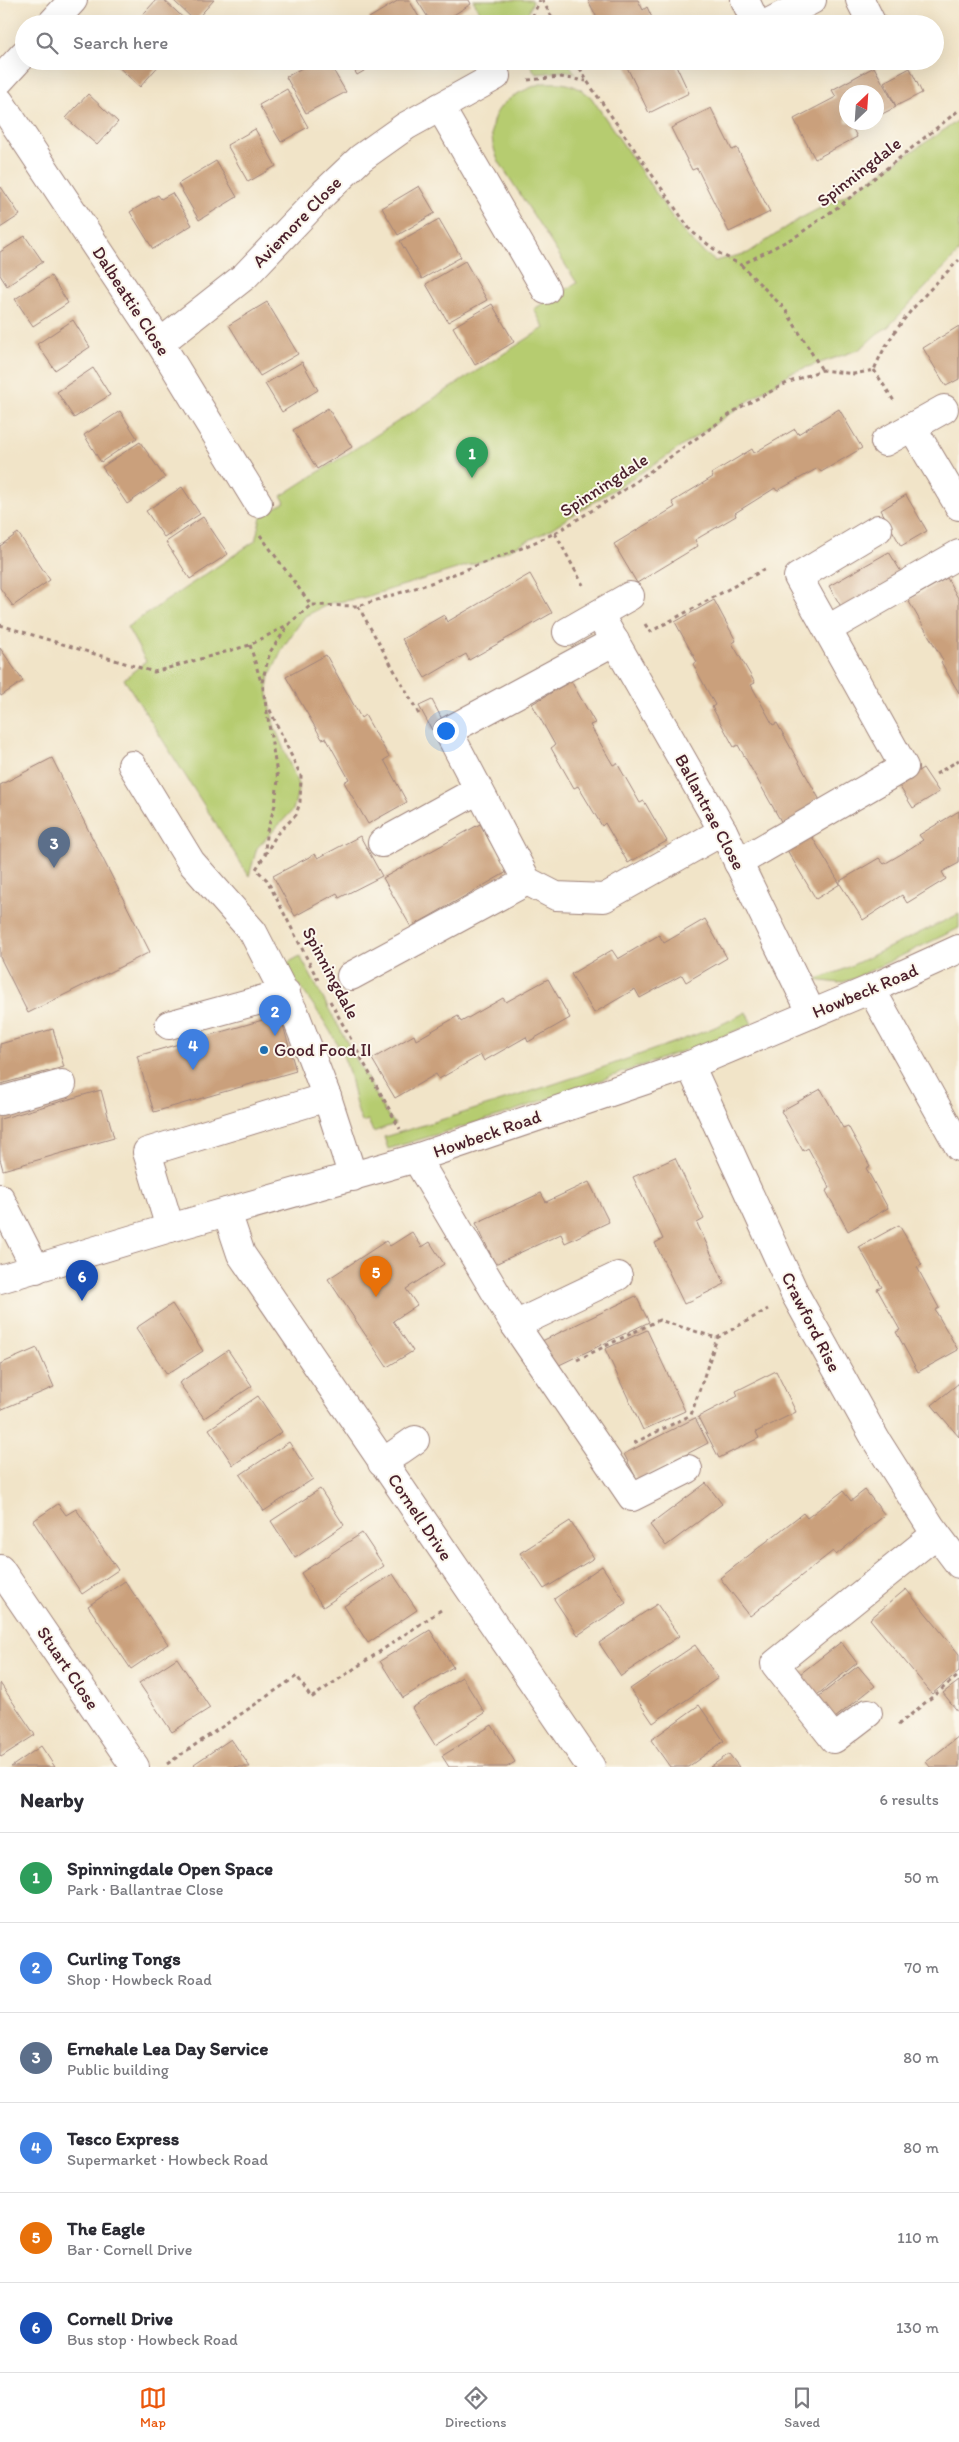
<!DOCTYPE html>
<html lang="en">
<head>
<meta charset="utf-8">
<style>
  :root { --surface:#fff; --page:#f7f7f7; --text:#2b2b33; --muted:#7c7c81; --line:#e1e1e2; --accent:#ea580c }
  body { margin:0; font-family:Itim,sans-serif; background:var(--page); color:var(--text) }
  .compass { position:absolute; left:839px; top:85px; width:45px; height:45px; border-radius:50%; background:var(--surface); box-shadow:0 5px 20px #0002; rotate:25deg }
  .you { position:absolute; left:445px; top:730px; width:18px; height:18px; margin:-12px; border:4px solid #fff; border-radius:50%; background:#1a73e8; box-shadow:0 0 0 8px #1a73e833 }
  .badge { display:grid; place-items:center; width:32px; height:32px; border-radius:50%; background:var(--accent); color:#fff; font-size:16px; font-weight:700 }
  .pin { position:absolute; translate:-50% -41px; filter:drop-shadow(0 1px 2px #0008) }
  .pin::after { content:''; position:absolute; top:26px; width:18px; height:15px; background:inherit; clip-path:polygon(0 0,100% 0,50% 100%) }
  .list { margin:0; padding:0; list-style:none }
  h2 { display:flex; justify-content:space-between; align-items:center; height:65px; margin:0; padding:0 20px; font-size:21px }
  h2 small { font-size:16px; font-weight:400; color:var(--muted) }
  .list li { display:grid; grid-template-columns:32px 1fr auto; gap:15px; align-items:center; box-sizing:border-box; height:90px; padding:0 20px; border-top:1px solid var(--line) }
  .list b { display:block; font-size:19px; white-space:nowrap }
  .list p { margin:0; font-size:16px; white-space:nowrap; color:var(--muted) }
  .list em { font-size:16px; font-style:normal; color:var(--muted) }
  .icon { flex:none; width:28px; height:28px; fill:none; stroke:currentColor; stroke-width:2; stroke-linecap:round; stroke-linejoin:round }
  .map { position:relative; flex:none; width:959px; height:1767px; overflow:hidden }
  .search { position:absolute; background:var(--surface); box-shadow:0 5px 20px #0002; left:15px; right:15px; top:15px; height:55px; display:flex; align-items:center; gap:12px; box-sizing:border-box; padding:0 18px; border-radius:28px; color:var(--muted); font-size:19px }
  .sheet { height:605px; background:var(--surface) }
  nav { display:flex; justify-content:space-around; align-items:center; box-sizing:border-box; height:70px; border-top:1px solid var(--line); background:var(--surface); font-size:14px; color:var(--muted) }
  nav a { display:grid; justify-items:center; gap:2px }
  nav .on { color:var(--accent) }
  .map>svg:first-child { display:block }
  .green { fill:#b6cc70; stroke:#80764e }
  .building { fill:#caa07c }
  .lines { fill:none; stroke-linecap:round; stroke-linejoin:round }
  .minor-casing { stroke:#9e827a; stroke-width:30 }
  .path { stroke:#9e827a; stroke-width:3; stroke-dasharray:4 4; stroke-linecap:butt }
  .minor { stroke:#fff; stroke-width:28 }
  .poi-dot { fill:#1f6fb2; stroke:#fbf7ec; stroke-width:2 }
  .labels { text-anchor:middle; stroke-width:4; stroke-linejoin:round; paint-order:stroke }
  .street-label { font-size:18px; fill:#4a1f2b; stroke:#fbf7ec }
  .poi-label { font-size:18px; fill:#4a1f2b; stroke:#fbf7ec; text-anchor:start }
</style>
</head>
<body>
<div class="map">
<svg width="959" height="1767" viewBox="0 0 959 1767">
  <rect width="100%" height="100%" fill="#fbf7ec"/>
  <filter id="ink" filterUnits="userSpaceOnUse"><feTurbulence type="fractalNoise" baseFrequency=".02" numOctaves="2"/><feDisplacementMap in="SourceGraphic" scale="10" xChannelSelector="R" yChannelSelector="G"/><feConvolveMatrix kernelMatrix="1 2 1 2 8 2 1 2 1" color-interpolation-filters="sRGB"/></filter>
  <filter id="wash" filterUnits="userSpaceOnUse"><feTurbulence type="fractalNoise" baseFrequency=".0096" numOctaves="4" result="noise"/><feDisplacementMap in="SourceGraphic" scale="20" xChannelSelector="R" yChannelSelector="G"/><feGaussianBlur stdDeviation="1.12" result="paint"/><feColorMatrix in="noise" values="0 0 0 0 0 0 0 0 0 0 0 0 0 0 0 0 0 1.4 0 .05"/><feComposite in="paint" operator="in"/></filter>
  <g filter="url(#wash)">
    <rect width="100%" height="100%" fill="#f1e4c8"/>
    <g class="green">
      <polygon points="473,0 532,0 533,1 524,24 487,24"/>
      <polygon points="528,61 567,61 575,73 566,71 536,74"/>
      <path d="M543 83C564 82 574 83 591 97L679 227 696 246 715 261 748 253 799 219 853 191 959 120V252L887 328C876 332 868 344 858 350L790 373 663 459 544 533 489 559 362 598 331 603 305 616 284 646 268 680V694L274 725 299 787 293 810 257 848 249 876 124 679 146 661 127 627 255 541 261 517 285 502 281 496 544 328 534 309 577 283 498 160C480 115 502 97 543 83Z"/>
      <polygon points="959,914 959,928 853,979 839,983 814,980 840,971"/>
      <path d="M300 956 385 1112 395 1124 373 1132 368 1120 362 1122C352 1101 353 1077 343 1056 328 1023 305 993 284 965Z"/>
      <path d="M746 1012 752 1024 717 1039 505 1114 388 1149 384 1137C471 1111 558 1084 644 1053 678 1041 714 1030 746 1012Z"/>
    </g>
    <g id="blocks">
      <g class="building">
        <polygon points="156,0 164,0 190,24 143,24 138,20"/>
        <polygon points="173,0 214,0 195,21"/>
        <polygon points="399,0 409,0 423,24 372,24 369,18"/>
        <polygon points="417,0 469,0 471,4 439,24 432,24"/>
        <polygon points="588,0 638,0 643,10 647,7 655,24 600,24"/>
        <polygon points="112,61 159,61 161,63 140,87"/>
        <polygon points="314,61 328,61 346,92 306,113 286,77"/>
        <polygon points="349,61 381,61 357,75"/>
        <polygon points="624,61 674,61 689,93 649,113"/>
        <polygon points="874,67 896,107 876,117 876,92 846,92 846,122 865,122 853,129 857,137 815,159 794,119 836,97 832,90"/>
        <polygon points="910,68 922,93 896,106 884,82"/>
        <polygon points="287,89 308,127 281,142 259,105"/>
        <polygon points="88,94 118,122 97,145 66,118"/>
        <polygon points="711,108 732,150 737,148 770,212 729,232 697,168 692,170 671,128"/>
        <polygon points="255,129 276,166 248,182 227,145"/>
        <polygon points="216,161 237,197 199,220 178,184"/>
        <polygon points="419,186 435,213 398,235 382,208"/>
        <polygon points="1,187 20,215 0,228 0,188"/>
        <polygon points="172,193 192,225 153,249 130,212 158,195 161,199"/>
        <polygon points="439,219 461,257 422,279 400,241"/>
        <polygon points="25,236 43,262 7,286 0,275 0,252"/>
        <polygon points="465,261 487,300 448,322 426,284"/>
        <polygon points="51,276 68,303 33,326 15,299"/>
        <polygon points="267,302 298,354 260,376 229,325"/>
        <polygon points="492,304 514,342 475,365 453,327"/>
        <polygon points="73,320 90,347 55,370 37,344"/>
        <polygon points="959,326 959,379 946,386 923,348"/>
        <polygon points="302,362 318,390 282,412 265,384"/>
        <polygon points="93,368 110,395 74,418 57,392"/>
        <polygon points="328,408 352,447 317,469 293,430"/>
        <polygon points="839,409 862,448 821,472 818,468 777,491 775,488 735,513 736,516 695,540 698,546 637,583 614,544 675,507 672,502 713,477 711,474 752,449 754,453 795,429 798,434"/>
        <polygon points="120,411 137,438 101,462 84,435"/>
        <polygon points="140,442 165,478 127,504 102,467"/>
        <polygon points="182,487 200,514 164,537 146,511"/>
        <polygon points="906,495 927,531 901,546 881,510"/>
        <polygon points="203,517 228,554 190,579 166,542"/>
        <polygon points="18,533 50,580 13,606 0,588 0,546"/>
        <polygon points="889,552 903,575 843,610 829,586"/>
        <polygon points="530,574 552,613 469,660 466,654 425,678 402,639 444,615 447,622"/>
        <polygon points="947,578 959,600 959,693 941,662 943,660 908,600"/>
        <polygon points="714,600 736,641 732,643 755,683 751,685 773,725 777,723 822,804 783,825 738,745 734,747 712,707 715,705 693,664 697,662 675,622"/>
        <polygon points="0,648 23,681 1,696 0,694"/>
        <polygon points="326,655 361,718 365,715 389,757 384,760 407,802 368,824 344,782 349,779 326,738 322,739 286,677"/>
        <polygon points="571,681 595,723 590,725 602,746 613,765 617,763 640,803 644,801 667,841 628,863 605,823 602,826 578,786 574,788 551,748 555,745 532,704"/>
        <polygon points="432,700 444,723 432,730 419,706"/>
        <polygon points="52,758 150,952 28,1013 0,957 0,785"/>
        <polygon points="923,768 939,792 913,808 898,784"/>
        <polygon points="959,811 959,863 942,872 946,879 907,903 902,895 863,920 840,884 816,899 787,850 811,835 840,884 840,881 879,858 884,864 903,853 923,840 919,835"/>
        <polygon points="480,824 507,872 411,927 383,878"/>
        <polygon points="360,836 382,876 339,898 337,893 295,916 273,876 315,854 318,858"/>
        <polygon points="705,919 727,958 686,982 682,975 640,998 635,989 594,1013 571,974 612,950 618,959 659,935 664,943"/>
        <polygon points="548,979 570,1018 528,1042 526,1037 484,1061 481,1055 439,1079 436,1074 395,1098 372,1059 414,1035 416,1040 458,1016 461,1022 503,998 506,1002"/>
        <polygon points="280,1015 296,1071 154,1112 137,1056"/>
        <polygon points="53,1029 64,1067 0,1084 0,1044"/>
        <polygon points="821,1089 843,1128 848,1126 870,1166 866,1168 888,1208 848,1231 826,1191 830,1188 808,1148 803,1151 781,1111"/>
        <polygon points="101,1090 114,1138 3,1170 0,1159 0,1119"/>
        <polygon points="675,1158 704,1219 697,1223 725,1284 684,1304 655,1243 663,1239 633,1177"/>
        <polygon points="589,1182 609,1222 565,1243 561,1234 495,1264 476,1223 541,1193 546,1202"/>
        <polygon points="899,1225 922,1265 917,1267 939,1308 935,1310 958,1350 918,1372 896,1332 900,1330 877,1289 882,1287 859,1247"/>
        <polygon points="412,1232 422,1247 430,1242 444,1264 406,1289 417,1305 393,1321 413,1351 387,1367 328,1279 386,1241 390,1246"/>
        <polygon points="636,1296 649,1322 555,1367 542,1341"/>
        <polygon points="172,1304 203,1351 167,1374 136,1328"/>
        <polygon points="647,1330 685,1411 643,1430 605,1349"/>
        <polygon points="37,1348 54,1387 0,1410 0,1364"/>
        <polygon points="228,1350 252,1386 204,1418 179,1383"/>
        <polygon points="776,1371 796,1412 756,1432 759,1438 719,1458 698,1417 738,1396 736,1391"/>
        <polygon points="959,1383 959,1437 932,1405"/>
        <polygon points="258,1396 282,1432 233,1465 209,1429"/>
        <polygon points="695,1418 708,1443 637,1480 624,1454"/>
        <polygon points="289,1442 313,1479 264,1511 240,1475"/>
        <polygon points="706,1483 722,1504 666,1546 650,1525"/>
        <polygon points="320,1489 344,1525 295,1558 271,1521"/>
        <polygon points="865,1490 885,1515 836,1555 833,1551 750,1616 720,1578 803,1513 807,1518 843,1491 851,1501"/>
        <polygon points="58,1504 66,1515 76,1509 118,1570 82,1594 33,1521"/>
        <polygon points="570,1521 594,1558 544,1589 520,1553"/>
        <polygon points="362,1533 384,1566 323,1607 301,1573"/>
        <polygon points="602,1566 626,1603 578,1635 554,1599"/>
        <polygon points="393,1574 417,1610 368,1643 344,1606"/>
        <polygon points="125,1581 168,1644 131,1669 88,1606"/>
        <polygon points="906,1589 959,1654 959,1671 932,1694 870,1619"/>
        <polygon points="657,1604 679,1636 621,1676 599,1643"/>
        <polygon points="430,1630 453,1667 403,1698 380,1661"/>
        <polygon points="841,1642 857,1663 817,1695 800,1674"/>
        <polygon points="695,1645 718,1678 653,1723 630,1689"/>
        <polygon points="177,1658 210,1708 172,1732 139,1683"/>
        <polygon points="858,1666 875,1686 835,1718 818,1697"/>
        <polygon points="462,1677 485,1713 435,1745 412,1708"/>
        <polygon points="959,1681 959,1713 943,1693"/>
        <polygon points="0,1683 35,1735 1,1757 0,1756"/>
        <polygon points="699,1705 724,1741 688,1767 670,1767 651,1740"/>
        <polygon points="492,1725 515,1762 507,1767 449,1767 442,1756"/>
        <polygon points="959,1736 959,1767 930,1767 926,1762"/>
        <polygon points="231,1739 250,1767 196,1767 194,1764"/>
        <polygon points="41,1746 55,1767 11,1767"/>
        <polygon points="729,1754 739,1767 710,1767"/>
      </g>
    </g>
  </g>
  <g filter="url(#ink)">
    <use href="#blocks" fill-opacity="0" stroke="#9e827a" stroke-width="1"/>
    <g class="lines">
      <g class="minor-casing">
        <g id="minor">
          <polyline points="745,0 756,24"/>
          <polyline points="860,0 872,24"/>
          <polyline points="51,24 73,0"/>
          <polyline points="766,24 812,0"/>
          <polyline points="0,80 24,54"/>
          <polyline points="0,102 160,343 258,503"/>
          <polyline points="440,107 546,290"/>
          <polyline points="160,343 245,276 324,193 361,158 406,126 496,76"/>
          <polyline points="912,427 959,506"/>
          <polyline points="885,442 944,409"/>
          <polyline points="599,614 723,831 812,1014"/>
          <polyline points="828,629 959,554"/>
          <polyline points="567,632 630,596"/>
          <polyline points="615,641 448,731 527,881 556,896 604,898 723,831"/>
          <polyline points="132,765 191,862 253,932 295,1014 327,1097"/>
          <polyline points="382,843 478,790"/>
          <polyline points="738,863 904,767 798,577 878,529"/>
          <polyline points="351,976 527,881"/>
          <polyline points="871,989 959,1147"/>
          <polyline points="169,1025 286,993"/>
          <polyline points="690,1065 795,1294 876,1440 931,1527 959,1564"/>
          <polyline points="0,1101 62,1084"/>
          <polyline points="416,1158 515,1325 632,1497 688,1469"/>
          <polyline points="0,1198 36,1269"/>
          <polyline points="227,1212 241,1254 591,1767"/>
          <polyline points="170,1228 147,1152 327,1097 353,1177"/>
          <polyline points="0,1279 170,1228 416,1158 690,1065 871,989 959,949"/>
          <polyline points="515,1325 618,1276"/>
          <polyline points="382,1463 415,1440"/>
          <polyline points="0,1569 135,1767"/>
          <polyline points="868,1713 834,1739 775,1664 936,1534"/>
        </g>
      </g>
      <g class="path">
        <polyline points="542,0 556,24"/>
        <polyline points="529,24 540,0"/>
        <polyline points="576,61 587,81 691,231 719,253 741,265 798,235 842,204 959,110"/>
        <polyline points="528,80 560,77 586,81"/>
        <polyline points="741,265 785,309 822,370"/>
        <polyline points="874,370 894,401"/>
        <polyline points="555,533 583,585"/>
        <polyline points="260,535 311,605"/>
        <polyline points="358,606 420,716"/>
        <polyline points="645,624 650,632 767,568"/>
        <polyline points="0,625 154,672 250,645 289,624"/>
        <polyline points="250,645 261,682"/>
        <polyline points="936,774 959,760"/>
        <polyline points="265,855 277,834 296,815 300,802 301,776 268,706"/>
        <path d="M318 980 267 880 256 869 265 855 266 834 275 805 278 780 262 682 270 652 290 623 311 605 358 606 428 584 522 548 555 533 614 497 739 408 787 383 822 370 854 374 874 370C892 326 926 293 959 260"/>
        <polyline points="330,1001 400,1129"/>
        <polyline points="577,1360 659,1320 717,1338 768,1309"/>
        <polyline points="634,1443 691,1415 717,1338"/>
        <polyline points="898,1725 959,1675"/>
        <polyline points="167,1764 297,1676 311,1698 444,1608"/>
      </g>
      <use href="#minor" class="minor"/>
    </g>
  </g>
  <circle class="poi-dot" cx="264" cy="1050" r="5"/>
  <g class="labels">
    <g class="street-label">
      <text transform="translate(859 172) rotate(-38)" y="6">Spinningdale</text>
      <text transform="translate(297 222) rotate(-46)" y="6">Aviemore Close</text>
      <text transform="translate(131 301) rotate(57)" y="6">Dalbeattie Close</text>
      <text transform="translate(604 485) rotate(-33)" y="6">Spinningdale</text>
      <text transform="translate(710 812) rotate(62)" y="6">Ballantrae Close</text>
      <text transform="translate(331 973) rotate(62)" y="6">Spinningdale</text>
      <text transform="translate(865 991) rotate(-23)" y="6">Howbeck Road</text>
      <text transform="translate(487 1134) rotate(-19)" y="6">Howbeck Road</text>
      <text transform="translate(811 1322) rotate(63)" y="6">Crawford Rise</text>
      <text transform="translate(420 1517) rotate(56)" y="6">Cornell Drive</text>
      <text transform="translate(68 1668) rotate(56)" y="6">Stuart Close</text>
    </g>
    <g class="poi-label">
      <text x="274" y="1056">Good Food II</text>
    </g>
  </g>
</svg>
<svg class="compass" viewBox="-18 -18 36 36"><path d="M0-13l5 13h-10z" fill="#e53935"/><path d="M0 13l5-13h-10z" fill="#7c7c81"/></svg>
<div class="you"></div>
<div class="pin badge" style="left:472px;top:478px;background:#2e9e5b">1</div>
<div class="pin badge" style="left:275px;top:1036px;background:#3f7fe0">2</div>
<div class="pin badge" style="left:54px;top:868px;background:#5c6f8a">3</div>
<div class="pin badge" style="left:193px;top:1070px;background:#3f7fe0">4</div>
<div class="pin badge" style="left:376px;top:1297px;background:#e8710a">5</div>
<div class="pin badge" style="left:82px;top:1301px;background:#1a4fb4">6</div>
<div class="search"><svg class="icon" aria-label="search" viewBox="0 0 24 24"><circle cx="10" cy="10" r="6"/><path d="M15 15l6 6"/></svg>Search here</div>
</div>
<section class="sheet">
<h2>Nearby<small>6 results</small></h2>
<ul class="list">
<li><span class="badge" style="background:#2e9e5b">1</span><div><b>Spinningdale Open Space</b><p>Park · Ballantrae Close</p></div><em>50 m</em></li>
<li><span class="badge" style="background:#3f7fe0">2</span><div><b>Curling Tongs</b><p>Shop · Howbeck Road</p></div><em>70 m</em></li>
<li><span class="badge" style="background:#5c6f8a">3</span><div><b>Ernehale Lea Day Service</b><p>Public building</p></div><em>80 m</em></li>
<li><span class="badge" style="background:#3f7fe0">4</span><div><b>Tesco Express</b><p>Supermarket · Howbeck Road</p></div><em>80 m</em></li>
<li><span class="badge" style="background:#e8710a">5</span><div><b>The Eagle</b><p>Bar · Cornell Drive</p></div><em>110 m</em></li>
<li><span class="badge" style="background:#1a4fb4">6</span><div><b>Cornell Drive</b><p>Bus stop · Howbeck Road</p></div><em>130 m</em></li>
</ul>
</section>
<nav>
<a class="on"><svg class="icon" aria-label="map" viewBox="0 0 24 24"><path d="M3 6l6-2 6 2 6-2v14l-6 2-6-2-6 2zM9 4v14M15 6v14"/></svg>Map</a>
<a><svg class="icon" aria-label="directions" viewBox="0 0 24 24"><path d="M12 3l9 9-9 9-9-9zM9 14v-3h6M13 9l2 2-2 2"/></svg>Directions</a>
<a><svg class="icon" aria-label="saved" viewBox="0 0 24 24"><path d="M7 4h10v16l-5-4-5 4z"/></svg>Saved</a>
</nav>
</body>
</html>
